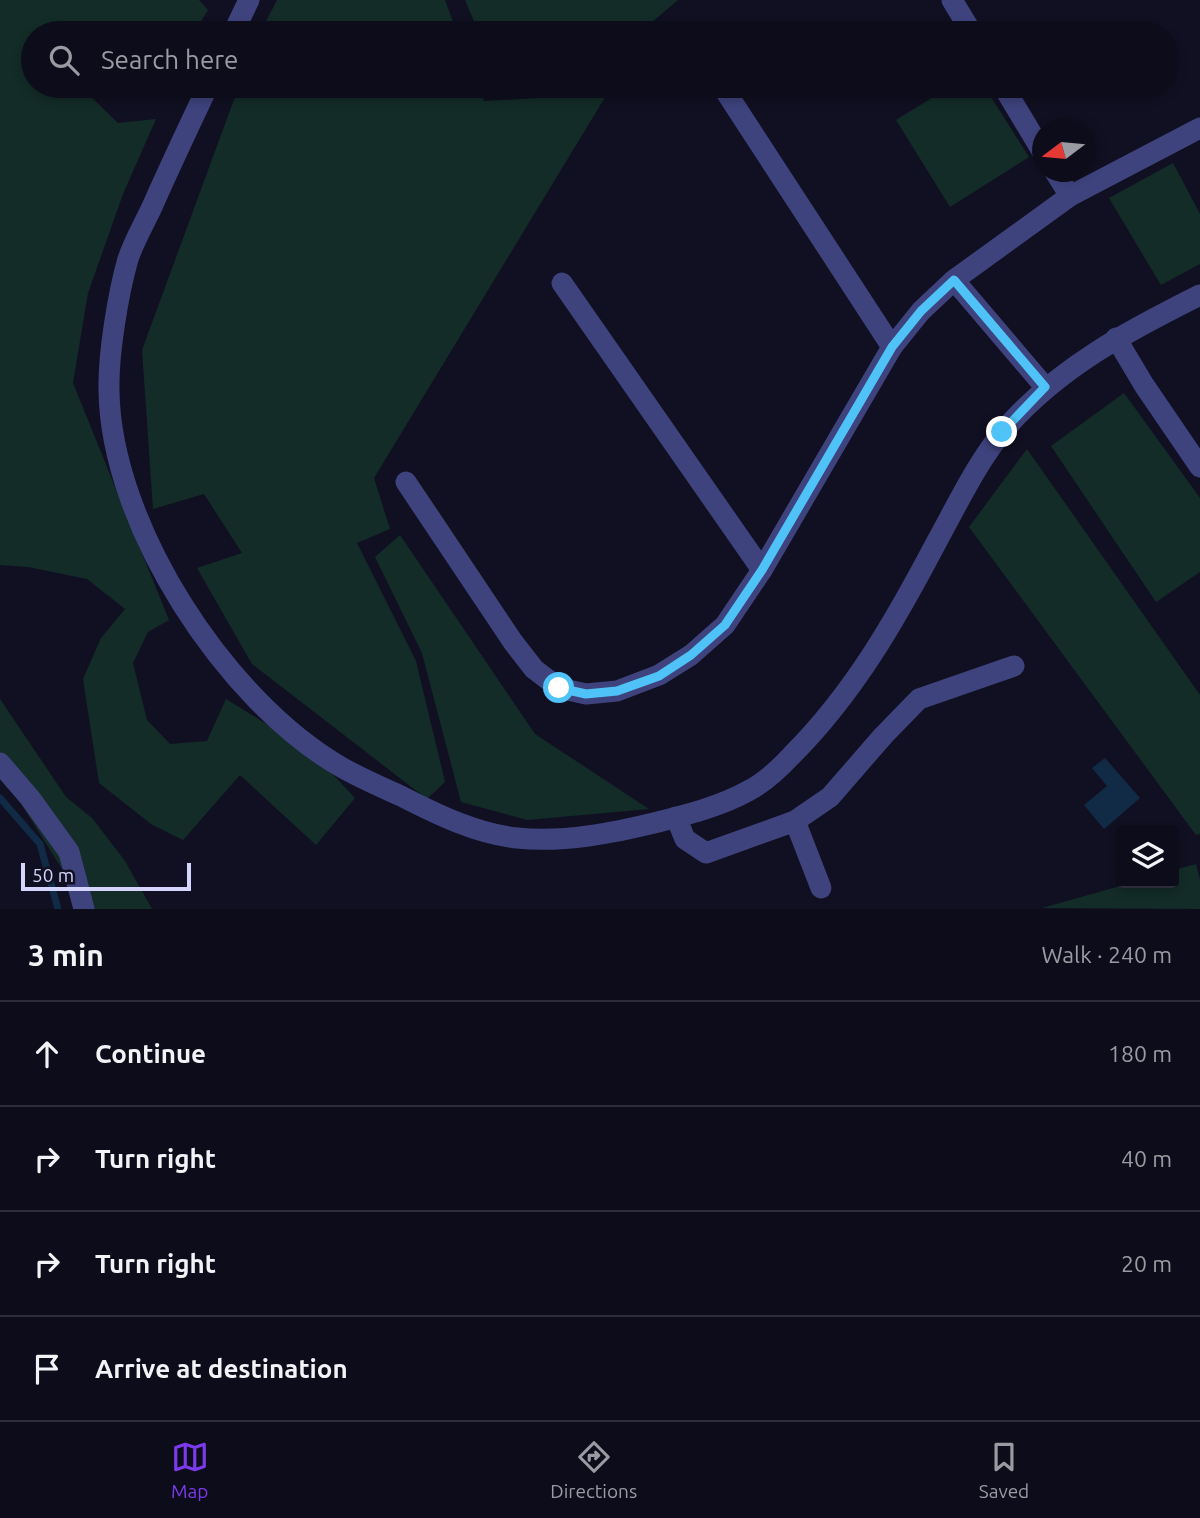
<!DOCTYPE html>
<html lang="en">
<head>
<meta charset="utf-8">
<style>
  :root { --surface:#0d0c1a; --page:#1b1a27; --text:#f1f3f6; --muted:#9a9ba2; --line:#2d2c39; --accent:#7c3aed }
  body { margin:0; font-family:Ubuntu,sans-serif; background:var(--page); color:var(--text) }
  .controls { position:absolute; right:21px; bottom:21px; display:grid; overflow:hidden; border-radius:7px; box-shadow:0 4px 10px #0003 }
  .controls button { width:63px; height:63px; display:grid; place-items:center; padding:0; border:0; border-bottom:2px solid var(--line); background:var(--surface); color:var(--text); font:35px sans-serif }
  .compass { position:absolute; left:1032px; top:119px; width:63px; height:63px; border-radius:50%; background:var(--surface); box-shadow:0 4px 10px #0003; rotate:254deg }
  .scale { position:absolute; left:21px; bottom:18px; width:170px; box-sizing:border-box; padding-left:7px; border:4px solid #d4d4fc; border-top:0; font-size:19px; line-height:24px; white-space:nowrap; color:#d4d4fc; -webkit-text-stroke:5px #111022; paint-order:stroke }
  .stop { position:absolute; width:21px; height:21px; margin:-16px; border:5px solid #4fc3f7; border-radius:50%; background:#fff }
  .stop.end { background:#4fc3f7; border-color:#fff; box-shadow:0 2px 7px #0008 }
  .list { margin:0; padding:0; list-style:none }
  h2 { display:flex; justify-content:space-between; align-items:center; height:91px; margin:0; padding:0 28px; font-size:30px }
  h2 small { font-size:23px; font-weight:400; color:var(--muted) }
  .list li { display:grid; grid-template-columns:46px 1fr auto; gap:21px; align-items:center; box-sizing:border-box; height:105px; padding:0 28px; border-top:2px solid var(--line) }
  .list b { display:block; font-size:26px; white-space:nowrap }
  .list em { font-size:23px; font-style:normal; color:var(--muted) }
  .icon { flex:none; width:38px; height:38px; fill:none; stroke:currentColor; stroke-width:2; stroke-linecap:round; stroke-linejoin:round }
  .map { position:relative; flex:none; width:1200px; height:909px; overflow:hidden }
  .search { position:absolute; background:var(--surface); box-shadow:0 4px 10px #0003; left:21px; right:21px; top:21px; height:77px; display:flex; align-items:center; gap:18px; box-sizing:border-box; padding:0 24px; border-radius:38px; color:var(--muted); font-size:26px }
  .sheet { height:511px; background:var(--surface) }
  nav { display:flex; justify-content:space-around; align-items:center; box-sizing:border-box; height:98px; border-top:2px solid var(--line); background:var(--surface); font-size:19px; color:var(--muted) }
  nav a { display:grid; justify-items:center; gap:4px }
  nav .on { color:var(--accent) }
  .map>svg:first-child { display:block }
  .green { fill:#132c28 }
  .water { fill:#112a45 }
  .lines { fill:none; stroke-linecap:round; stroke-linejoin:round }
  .stream { stroke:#112a45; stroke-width:7 }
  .minor { stroke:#3e437e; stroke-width:21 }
  .route { stroke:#4fc3f7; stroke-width:9 }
</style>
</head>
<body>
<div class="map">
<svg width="1200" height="909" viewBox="0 0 1200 909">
  <rect width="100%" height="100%" fill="#111022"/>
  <g class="green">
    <polygon points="0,0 199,0 208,10 194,33 110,33 103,30 102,33 33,33 33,86 82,86 82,88 118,123 156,119 123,194 88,293 73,383 169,620 148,632 133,663 147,720 170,744 207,741 226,699 312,752 355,798 316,845 240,775 183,840 151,824 99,783 83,679 101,638 125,609 87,579 28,567 0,565"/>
    <polygon points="277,0 445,0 457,33 260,33"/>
    <polygon points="465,0 678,0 639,33 479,33"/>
    <polygon points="239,86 477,86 484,101 607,94 374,478 390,529 357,543 416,661 445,782 427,799 252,664 197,568 242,553 204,494 153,509 142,350"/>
    <polygon points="951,86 984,86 1029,157 950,207 896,120"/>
    <polygon points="1173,163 1200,214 1200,264 1161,285 1109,198"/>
    <polygon points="1124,393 1200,498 1200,572 1156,602 1051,446"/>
    <polygon points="1027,449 1200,695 1200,834 1196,835 969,527"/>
    <polygon points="400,535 535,734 649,809 527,820 461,802 422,653 375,557"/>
    <polygon points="0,699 66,797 92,818 125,861 152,909 87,909 0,770"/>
    <polygon points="1196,864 1200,880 1200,909 1042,908 1131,883 1174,883 1174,870"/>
  </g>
  <polygon class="water" points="1105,758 1140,798 1104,829 1084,805 1107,786 1092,768"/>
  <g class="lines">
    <polyline class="stream" points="0,798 40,844 58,909"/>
    <g class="minor">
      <polyline points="952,0 972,33"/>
      <polyline points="233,33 249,0"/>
      <path d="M208 86C189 126 170 166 152 207 144 224 134 241 128 259 118 294 108 355 109 391 111 525 225 700 341 767 360 778 381 787 401 796 436 814 477 834 517 838 564 843 613 833 658 822 689 814 721 806 748 791 764 783 780 768 792 755 854 693 896 619 936 543 957 505 977 462 1005 429 1059 367 1128 331 1200 295"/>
      <polyline points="722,86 892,347"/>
      <polyline points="1003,86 1042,151"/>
      <polyline points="1055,172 1070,196"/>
      <polyline points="954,280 1045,387"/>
      <polyline points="562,283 762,570"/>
      <polyline points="1116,338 1144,385 1200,467"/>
      <polyline points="406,482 513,642 534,669 559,688 586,694 617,691 659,675 691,655 725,625 762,570 892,347 921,311 954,280 1070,196 1200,128"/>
      <polyline points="0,763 30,798 69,852 84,909"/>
      <polyline points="676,817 685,839 706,853 795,821 830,797 883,736 919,699 1014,666"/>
      <polyline points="795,821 821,888"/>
    </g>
  </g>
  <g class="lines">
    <polyline class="route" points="559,688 586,694 617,691 659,676 691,655 725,625 762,570 892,347 921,311 954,280 1045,387 1002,432"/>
  </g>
</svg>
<div class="controls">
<button><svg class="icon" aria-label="layers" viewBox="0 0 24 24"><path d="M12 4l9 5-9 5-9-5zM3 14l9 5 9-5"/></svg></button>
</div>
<svg class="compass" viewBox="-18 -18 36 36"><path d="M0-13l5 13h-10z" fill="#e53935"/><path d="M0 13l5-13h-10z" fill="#9a9ba2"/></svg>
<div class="scale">50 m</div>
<div class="stop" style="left:559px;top:688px"></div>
<div class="stop end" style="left:1002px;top:432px"></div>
<div class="search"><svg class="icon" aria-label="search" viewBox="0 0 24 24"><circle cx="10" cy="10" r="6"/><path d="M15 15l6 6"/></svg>Search here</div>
</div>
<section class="sheet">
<h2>3 min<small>Walk · 240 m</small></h2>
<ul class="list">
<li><svg class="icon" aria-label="ahead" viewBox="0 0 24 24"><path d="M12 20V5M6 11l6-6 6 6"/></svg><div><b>Continue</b></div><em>180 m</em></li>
<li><svg class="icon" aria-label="right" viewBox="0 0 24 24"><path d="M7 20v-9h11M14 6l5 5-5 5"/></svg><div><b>Turn right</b></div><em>40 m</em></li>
<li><svg class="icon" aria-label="right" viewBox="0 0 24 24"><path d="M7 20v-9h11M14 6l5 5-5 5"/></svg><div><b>Turn right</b></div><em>20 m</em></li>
<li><svg class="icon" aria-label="arrive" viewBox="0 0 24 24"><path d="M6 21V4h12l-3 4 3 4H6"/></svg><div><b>Arrive at destination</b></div></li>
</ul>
</section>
<nav>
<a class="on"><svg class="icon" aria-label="map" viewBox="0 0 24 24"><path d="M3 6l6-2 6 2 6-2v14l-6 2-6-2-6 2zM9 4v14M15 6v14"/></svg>Map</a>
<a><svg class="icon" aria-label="directions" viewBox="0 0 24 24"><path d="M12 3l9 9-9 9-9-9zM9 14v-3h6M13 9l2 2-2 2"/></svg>Directions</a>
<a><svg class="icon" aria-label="saved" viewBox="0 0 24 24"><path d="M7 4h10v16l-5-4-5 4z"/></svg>Saved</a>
</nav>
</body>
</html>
